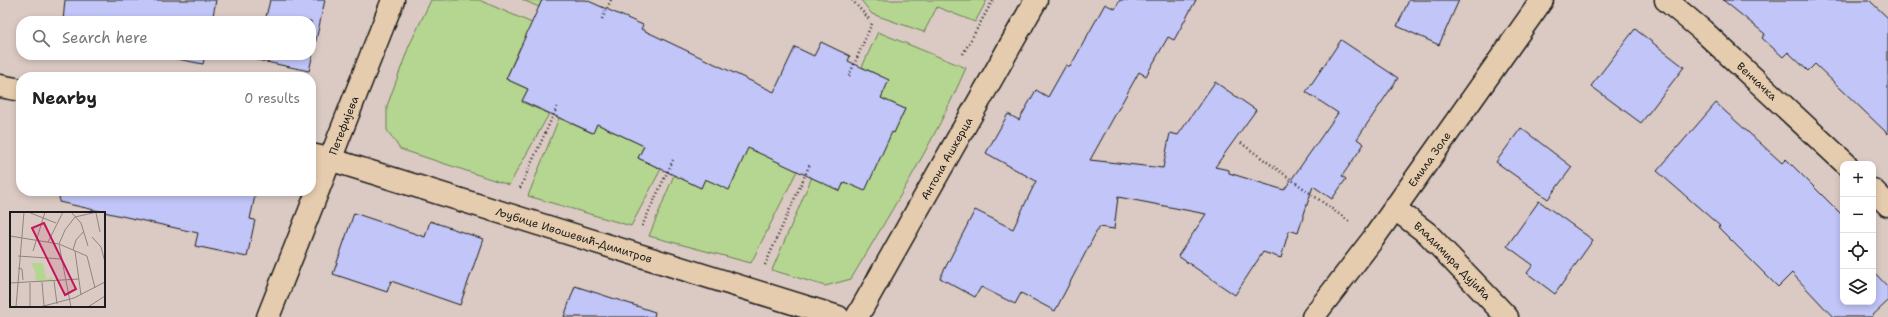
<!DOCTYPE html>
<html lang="en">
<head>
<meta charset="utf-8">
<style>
  :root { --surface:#fff; --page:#f6f6f6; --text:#222; --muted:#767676; --line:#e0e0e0 }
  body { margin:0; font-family:"Shantell Sans",sans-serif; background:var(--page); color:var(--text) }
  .controls { position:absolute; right:12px; bottom:12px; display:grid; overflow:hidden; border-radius:8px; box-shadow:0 2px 6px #0003 }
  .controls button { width:36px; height:36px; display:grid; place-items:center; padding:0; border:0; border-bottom:1px solid var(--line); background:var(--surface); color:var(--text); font:20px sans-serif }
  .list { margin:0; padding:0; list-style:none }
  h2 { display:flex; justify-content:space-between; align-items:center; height:52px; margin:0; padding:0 16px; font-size:17px }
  h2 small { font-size:13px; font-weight:400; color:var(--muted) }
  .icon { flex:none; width:22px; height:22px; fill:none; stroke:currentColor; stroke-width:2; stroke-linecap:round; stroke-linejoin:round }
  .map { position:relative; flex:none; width:1888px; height:317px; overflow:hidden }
  .search { position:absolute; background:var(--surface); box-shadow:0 2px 6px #0003; left:16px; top:16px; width:300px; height:44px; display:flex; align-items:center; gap:10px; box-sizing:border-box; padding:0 14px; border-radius:16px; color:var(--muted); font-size:15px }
  .panel { position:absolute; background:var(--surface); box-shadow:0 2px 6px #0003; left:16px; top:72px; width:300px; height:124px; border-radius:16px }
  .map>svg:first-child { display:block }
  .green { fill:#b5d690; stroke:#687956 }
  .building { fill:#c1c5f7; stroke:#1c1c1c }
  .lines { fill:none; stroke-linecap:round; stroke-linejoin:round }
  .street-casing { stroke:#1c1c1c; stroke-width:25 }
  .path { stroke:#1c1c1c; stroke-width:2.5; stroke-dasharray:1 3; stroke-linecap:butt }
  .street { stroke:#e6ccae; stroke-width:22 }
  .labels { text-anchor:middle; stroke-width:3; stroke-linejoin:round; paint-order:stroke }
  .street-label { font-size:11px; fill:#1c1c1c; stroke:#e6ccae }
  .inset-road { fill:none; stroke:#8f8481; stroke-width:1 }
  .view { fill:#c2185b; fill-opacity:0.15; stroke:#c2185b; stroke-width:2 }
  .inset-edge { fill:none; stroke:#1c1c1c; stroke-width:2 }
</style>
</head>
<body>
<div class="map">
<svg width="1888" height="317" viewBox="0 0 1888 317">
  <rect width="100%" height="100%" fill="#dbcac4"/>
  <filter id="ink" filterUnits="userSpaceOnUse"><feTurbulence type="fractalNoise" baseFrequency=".025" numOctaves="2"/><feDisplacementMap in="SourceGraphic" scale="8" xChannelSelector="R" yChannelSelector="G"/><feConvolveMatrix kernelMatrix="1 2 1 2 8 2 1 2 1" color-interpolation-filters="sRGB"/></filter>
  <g filter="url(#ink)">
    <g class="green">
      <polygon points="431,0 479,0 555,33 543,57 520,47 506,79 528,89 522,102 549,114 509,185 400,149 387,130 387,106 409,46"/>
      <polygon points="523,0 542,0 539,7"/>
      <polygon points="861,0 987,0 975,22 937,7 924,32 872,14"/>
      <path d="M878 32 966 68C934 142 892 210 851 279L825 286 772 270 812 177 840 190 873 123 894 132 905 109 881 98 888 80 862 67Z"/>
      <polygon points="720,116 797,171 751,263 649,236 674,175 701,188"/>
      <polygon points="559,118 592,133 597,124 644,146 638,158 661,169 631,226 528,196"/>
    </g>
    <g class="building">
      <polygon points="65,0 216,0 212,21 63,21"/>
      <polygon points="270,0 325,0 309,71 257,60 258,55 311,55 311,21 265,21"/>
      <polygon points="542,0 586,0 643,25 641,29 774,92 795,47 814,56 821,42 850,56 848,61 889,80 881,98 905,109 894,133 892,132 865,191 844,182 840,191 748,148 729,190 705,179 701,188 638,158 644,146 597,124 593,133 522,101 528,89 506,79"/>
      <polygon points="1120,0 1196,0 1174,40 1168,37 1146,76 1139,72 1090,160 1163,168 1170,133 1178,135 1215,82 1256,110 1215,167 1229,170 1229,173 1284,190 1338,113 1306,92 1341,40 1398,78 1357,139 1364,144 1342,176 1346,179 1332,199 1313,186 1298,233 1289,230 1281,258 1263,252 1235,295 1178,256 1206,214 1118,197 1114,229 1099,227 1055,311 1021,293 1015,304 981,287 975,297 940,278 975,210 1013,229 1036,181 986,153 1008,114 1019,120 1036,90 1048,97 1066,65 1070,67 1105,4 1115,9"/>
      <polygon points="1409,0 1459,0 1439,45 1397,26"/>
      <polygon points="1723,0 1869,0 1888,18 1888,134 1815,64 1808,71 1788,52 1783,57 1762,38 1765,34"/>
      <polygon points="1635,29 1684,67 1641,123 1591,86"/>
      <polygon points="157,55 205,55 203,64"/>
      <polygon points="1716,103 1782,163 1786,159 1843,216 1843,302 1873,302 1873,271 1888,287 1888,301 1871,317 1833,317 1792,273 1778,287 1718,227 1720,226 1657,171"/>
      <polygon points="1521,128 1572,167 1548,199 1496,162"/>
      <polygon points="60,191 256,191 250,219 255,220 247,257 195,246 198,233 59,202"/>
      <polygon points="1539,201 1593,240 1555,294 1527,273 1533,265 1507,246"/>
      <polygon points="354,213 425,237 430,221 483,239 460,305 391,281 387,292 333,274"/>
      <polygon points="575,286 655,312 654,317 564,317"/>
    </g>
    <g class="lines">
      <g class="street-casing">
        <g id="street">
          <path id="s1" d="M1666 0 1702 30 1846 164"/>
          <polyline points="0,86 21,90"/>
          <path id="s2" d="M311 155 329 159 838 317"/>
          <polyline points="1873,190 1888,205"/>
          <path id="s3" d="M1394 208 1427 233 1507 317"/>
          <path id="s4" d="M268 317 393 0"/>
          <path id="s5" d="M857 317 1036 0"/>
          <path id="s6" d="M1313 317 1373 239 1542 0"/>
        </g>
      </g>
      <g class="path">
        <polyline points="852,0 869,19"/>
        <polyline points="602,19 611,0"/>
        <polyline points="963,54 993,0"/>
        <polyline points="849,76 873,21"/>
        <polyline points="1241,143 1350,222"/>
        <polyline points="520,188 558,105"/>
        <polyline points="642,226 673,160"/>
        <polyline points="765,265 810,164"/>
      </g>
      <use href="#street" class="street"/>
    </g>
  </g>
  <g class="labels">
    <g class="street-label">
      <text dy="4" stroke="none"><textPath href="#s1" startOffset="122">Венчачка</textPath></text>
      <text dy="4" stroke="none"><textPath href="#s4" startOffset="206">Петефијева</textPath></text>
      <text dy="4" stroke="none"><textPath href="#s5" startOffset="182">Антона Ашкерца</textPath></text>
      <text dy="4" stroke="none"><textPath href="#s6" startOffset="196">Емила Золе</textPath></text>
      <text dy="4" stroke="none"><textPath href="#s2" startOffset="275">Љубице Ивошевић-Димитров</textPath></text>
      <text dy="4" stroke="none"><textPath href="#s3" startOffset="79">Владимира Дујића</textPath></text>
    </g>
  </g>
  <g transform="translate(10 212)">
    <rect width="95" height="95" fill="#dbcac4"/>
    <path d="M21 51H33L36 67 43 65V68L26 69 25 59Z" fill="#b5d690"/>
    <path class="inset-road" d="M18 0 46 11M61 0 71 11 78 34M86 1 90 20M0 24 49 32 77 44 85 76M82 25 91 35 95 50M38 30 53 0M63 38 66 28 74 19M23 39 35 0M65 39 71 83M8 44 51 47M8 56 12 57 13 68M44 69 47 92M32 70 34 94M0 71 69 67M20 71V95M6 95 14 0M30 95 64 86 95 70M61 95 49 32 55 18 65 5 87 0M78 95 95 84"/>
    <path class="view" d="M34 11 66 77 55 83 22 16Z"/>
    <rect width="95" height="95" class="inset-edge"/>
  </g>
</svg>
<div class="controls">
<button>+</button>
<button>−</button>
<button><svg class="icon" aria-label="locate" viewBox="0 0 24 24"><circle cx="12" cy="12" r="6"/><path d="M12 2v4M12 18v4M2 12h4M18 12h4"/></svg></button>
<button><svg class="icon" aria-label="layers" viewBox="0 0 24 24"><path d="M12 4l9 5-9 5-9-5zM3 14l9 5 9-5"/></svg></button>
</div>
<div class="search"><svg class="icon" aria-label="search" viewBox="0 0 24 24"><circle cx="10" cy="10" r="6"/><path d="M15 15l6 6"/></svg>Search here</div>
<section class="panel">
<h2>Nearby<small>0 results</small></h2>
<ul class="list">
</ul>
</section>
</div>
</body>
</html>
